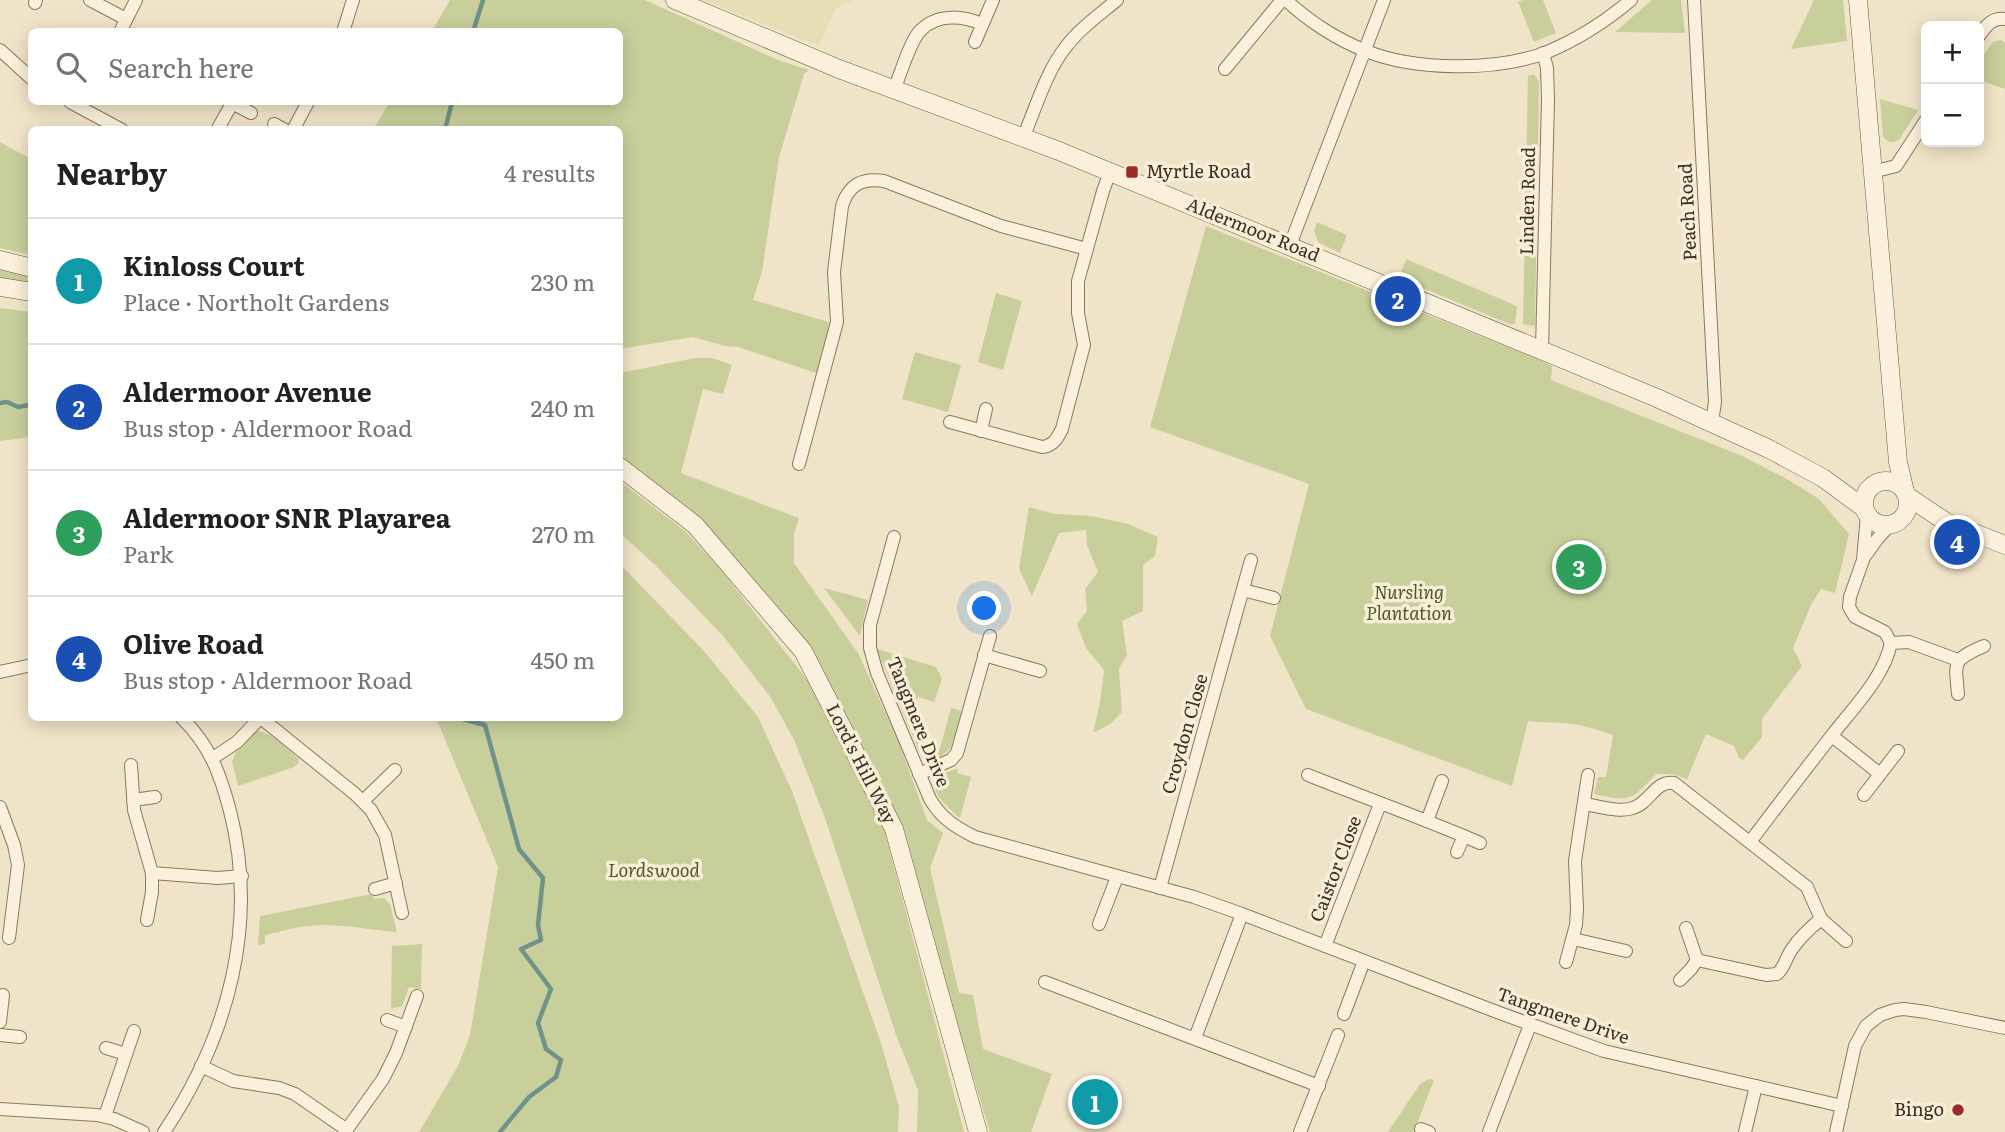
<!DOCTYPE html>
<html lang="en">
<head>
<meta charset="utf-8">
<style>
  :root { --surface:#fff; --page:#f6f6f6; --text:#202124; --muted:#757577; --line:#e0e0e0; --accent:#d93025 }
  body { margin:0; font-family:Literata,serif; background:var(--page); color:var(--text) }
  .controls { position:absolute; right:21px; top:21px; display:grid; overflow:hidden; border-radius:10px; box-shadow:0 4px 18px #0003 }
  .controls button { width:63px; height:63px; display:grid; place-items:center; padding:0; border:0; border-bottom:2px solid var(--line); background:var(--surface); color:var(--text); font:35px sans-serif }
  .you { position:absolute; left:985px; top:609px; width:24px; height:24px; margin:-18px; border:5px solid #fff; border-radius:50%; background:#1a73e8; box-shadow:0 0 0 10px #1a73e833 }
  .badge { display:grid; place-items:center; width:46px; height:46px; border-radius:50%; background:var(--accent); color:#fff; font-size:23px; font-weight:700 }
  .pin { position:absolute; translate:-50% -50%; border:4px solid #fff; box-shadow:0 2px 7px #0006 }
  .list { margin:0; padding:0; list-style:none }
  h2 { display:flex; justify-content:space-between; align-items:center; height:91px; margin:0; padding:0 28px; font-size:30px }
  h2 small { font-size:23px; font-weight:400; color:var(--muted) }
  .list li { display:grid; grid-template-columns:46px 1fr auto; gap:21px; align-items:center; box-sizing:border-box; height:126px; padding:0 28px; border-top:2px solid var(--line) }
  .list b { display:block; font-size:26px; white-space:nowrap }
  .list p { margin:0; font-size:23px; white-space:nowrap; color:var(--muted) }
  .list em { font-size:23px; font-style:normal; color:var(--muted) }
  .icon { flex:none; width:38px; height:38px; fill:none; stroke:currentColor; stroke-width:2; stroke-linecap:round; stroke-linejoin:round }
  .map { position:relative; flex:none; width:2005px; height:1132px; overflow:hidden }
  .search { position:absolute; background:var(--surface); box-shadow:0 4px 18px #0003; left:28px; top:28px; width:595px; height:77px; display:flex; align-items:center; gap:18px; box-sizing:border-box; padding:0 24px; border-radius:10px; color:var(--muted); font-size:26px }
  .panel { position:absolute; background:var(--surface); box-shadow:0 4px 18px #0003; left:28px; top:126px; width:595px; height:595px; border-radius:10px }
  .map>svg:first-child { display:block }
  .farmland { fill:#e6deb5 }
  .green { fill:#c9cf9b }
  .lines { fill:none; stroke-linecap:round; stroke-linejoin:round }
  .stream { stroke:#6f938a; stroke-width:4.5 }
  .street-casing { stroke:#8d765c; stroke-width:14 }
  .secondary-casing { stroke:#6f573f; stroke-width:19 }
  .street { stroke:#faf1dc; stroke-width:12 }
  .secondary { stroke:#faf1dc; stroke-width:18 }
  .poi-dot { fill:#9e2a2b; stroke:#f7eed8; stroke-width:2.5 }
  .labels { text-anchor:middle; stroke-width:7; stroke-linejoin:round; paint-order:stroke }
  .poi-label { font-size:18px; fill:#3d2e20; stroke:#f7eed8; text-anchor:start }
  .street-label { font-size:18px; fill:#3d2e20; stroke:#f7eed8 }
  .park-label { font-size:18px; font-style:italic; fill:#4d5a26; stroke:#f7eed8 }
</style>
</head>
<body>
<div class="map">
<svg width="2005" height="1132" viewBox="0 0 2005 1132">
  <rect width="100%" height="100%" fill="#f0e4c8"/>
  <polygon class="farmland" points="703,0 853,0 836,8 819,46"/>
  <g class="green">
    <polygon points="450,0 645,0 778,60 809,70 804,74 779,157 762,272 753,300 829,322 819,374 738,347 725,346 693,337 620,349 620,130 373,130 390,102 620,102 620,32 432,31"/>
    <polygon points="1523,0 1543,0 1556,33 1534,42 1518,2"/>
    <polygon points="1652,0 1681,0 1685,33 1615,32"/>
    <polygon points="1814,0 1843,0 1847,41 1791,49"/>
    <polygon points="2001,40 2005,43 2005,89 1979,80 1979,61 1993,42"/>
    <polygon points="1534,74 1539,82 1535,326 1523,324 1528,76"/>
    <path d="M1880 99 1918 110 1899 140C1892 143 1887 143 1883 136Z"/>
    <polygon points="0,142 31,159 31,255 0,248"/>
    <polygon points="1317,222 1347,235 1340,253 1318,242 1314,231"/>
    <path d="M1206 226 1538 359 1552 366 1551 380 1740 455 1787 479 1819 499 1849 534 1835 593 1821 589 1811 605 1793 648 1802 666 1762 719V737L1743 760 1739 758 1734 746 1706 734 1687 779 1672 774H1656C1631 801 1630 802 1594 794L1598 777H1606L1613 735C1600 731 1587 726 1574 724 1560 722 1543 723 1528 721L1512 786 1306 709 1270 636 1309 484 1150 427Z"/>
    <polygon points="1406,259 1510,303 1517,307 1515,324 1509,324 1399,278"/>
    <polygon points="0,268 31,276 31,284 0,278"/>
    <polygon points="996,293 1022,301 1003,370 978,362"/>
    <polygon points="0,308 32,312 31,437 0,441"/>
    <polygon points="915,352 961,365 948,412 902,399"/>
    <polygon points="695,358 712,358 732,365 723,394 703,389 681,473 799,518 794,534 794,563 858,653 898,740 927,820 943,833 930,868 959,993 973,995 983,1049 1052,1074 1031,1132 990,1132 938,962 901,828 810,650 709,527 620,456 620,373"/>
    <polygon points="620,481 686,532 721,570 808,681 884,829 964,1132 917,1132 918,1090 896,1035 825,818 794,740 771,698 724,637 655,565 620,533"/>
    <polygon points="1029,507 1055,514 1091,516 1128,524 1158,537 1155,556 1143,565 1143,611 1122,621 1127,655 1119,668 1122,712 1110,724 1093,733 1100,702 1104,670 1086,648 1077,624 1087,611 1085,589 1098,572 1087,545 1086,530 1059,533 1032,596 1019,569"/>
    <polygon points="620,564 704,651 758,717 792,791 881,1043 899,1107 898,1132 419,1132 458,1066 470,1035 498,867 436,718 620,718"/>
    <polygon points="824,588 868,600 860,636"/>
    <path d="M877 649 936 667 942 679 934 702 918 697 908 720 917 741 940 748 951 708 962 711 951 747C943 759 928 763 919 751Z"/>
    <path d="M257 731C273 733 287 749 299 759L298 764 294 767 238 786 232 762 236 752Z"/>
    <path d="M958 769 957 773 971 777 960 818C940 801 916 777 958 769Z"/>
    <path d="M372 894 374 899 384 898 390 904 397 932C368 930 338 922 309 926 294 927 280 932 265 935V944L258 945 260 916Z"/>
    <polygon points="422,944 421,989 409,987 402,1006 391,1009 392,946"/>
    <polygon points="1429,1079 1434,1080 1414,1132 1388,1132 1420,1084"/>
  </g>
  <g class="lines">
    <g class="stream">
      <polyline points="473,32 483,0"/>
      <polyline points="445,130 452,102"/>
      <polyline points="0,403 7,402 18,407 29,405 31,409 32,421"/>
      <polyline points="459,718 485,725 519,849 543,878 538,925 541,940 521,949 551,989 538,1023 546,1049 561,1060 556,1077 529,1097 500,1132"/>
    </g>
    <g class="street-casing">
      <g id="street">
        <polyline points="90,0 126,19"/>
        <path d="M1286 0C1308 21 1338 40 1366 51 1416 71 1495 71 1545 53 1577 40 1605 22 1631 0"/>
        <polyline points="1694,0 1715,402 1712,422"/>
        <polyline points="35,3 36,0"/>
        <polyline points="120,32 136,0"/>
        <polyline points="343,32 353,0"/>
        <path d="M1979 36C1986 26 1992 17 2005 19"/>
        <polyline points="975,42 993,0"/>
        <polyline points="0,50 32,79"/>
        <polyline points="1225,69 1282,0"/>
        <path d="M894 90C900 76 910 40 921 30 938 13 963 16 982 24"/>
        <polyline points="70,102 122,130"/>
        <polyline points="232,103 251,113"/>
        <polyline points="274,124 285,130"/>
        <polyline points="217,130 233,102"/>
        <polyline points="293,130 308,102"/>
        <path d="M1023 138C1035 110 1046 72 1065 48 1079 29 1099 15 1117 0"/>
        <polyline points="1872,172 1896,166 1926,120"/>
        <polyline points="1290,245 1384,0"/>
        <polyline points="1542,350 1548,99 1547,68 1543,53"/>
        <path d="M950 422 1042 447C1053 446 1057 439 1062 429L1084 345 1078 313V281L1103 191 1110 172"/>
        <polyline points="981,431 986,409"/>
        <path d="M799 464 837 322 834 272 842 206C849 184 862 178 884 181L1001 226 1087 249"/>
        <path d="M894 537 870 625V648L877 673 930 799C941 818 955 827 975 837L1194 897 1242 914 1497 1012 1604 1051 1842 1106"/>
        <polyline points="1865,556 1878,538 1890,525"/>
        <polyline points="1243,590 1274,598"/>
        <polyline points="1891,643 1909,642 1958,660"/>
        <polyline points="984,655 1040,671"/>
        <polyline points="0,672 32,665"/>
        <path d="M1958 694C1955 661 1952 660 1984 646"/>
        <polyline points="261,718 355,794 371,810 385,835 402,913"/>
        <polyline points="1832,736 1880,774"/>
        <polyline points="213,758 237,742 260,718"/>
        <polyline points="131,765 134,810 152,873 152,892 147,920"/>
        <polyline points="919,774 951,760 957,753 990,636"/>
        <path d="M1308 775C1365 798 1423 818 1480 843"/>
        <polyline points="1864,795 1898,751"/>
        <polyline points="133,800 155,797"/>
        <polyline points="363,801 395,770"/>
        <path d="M1584 804C1599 806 1619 813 1633 808 1650 803 1655 780 1674 783L1807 887 1821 919 1846 941"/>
        <polyline points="0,807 14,845 18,865 9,938"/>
        <polyline points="1427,821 1442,781"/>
        <path d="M1750 842C1777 806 1805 770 1833 734 1854 707 1884 677 1891 643L1885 632 1855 617 1849 607 1850 597 1863 560 1867 514"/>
        <polyline points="1457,852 1464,836"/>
        <polyline points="152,873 218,878 242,876"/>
        <polyline points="1160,888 1251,560"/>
        <polyline points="375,889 396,883"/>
        <polyline points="1099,924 1117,877"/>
        <polyline points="1573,939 1626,951"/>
        <polyline points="1325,946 1380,804"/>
        <path d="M1697 960 1766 975 1777 974C1785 967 1786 957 1792 949 1800 937 1810 928 1821 919"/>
        <polyline points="1566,962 1576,925 1577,909 1575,861 1588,775"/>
        <polyline points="1680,980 1691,969 1697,960 1686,928"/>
        <polyline points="1045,982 1319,1086"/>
        <polyline points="1344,1014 1364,961"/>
        <polyline points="387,1020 406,1027"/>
        <polyline points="0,1022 3,995"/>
        <polyline points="0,1035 20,1037"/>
        <polyline points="1195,1038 1242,914"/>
        <polyline points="106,1048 126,1054"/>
        <polyline points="201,1066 233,1081 279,1088 295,1094 347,1130"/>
        <polyline points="0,1109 97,1115 114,1119 143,1132"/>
        <polyline points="105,1116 134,1031"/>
        <polyline points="1421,1129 1429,1132"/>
        <path d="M164 1132C228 1037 259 924 230 811 220 773 210 746 182 718"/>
        <polyline points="345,1132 383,1079 396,1053 417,996"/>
        <polyline points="1300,1132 1338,1035"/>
        <polyline points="1489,1132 1530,1025"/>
        <polyline points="1745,1132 1756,1086"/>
        <polyline points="1836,1132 1855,1046 1866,1026 1880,1015 1895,1010 1904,1009 1926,1012 2005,1028"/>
      </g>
    </g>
    <g class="secondary-casing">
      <g id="secondary">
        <polyline points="675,0 839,69 1059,151 1657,398 1769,449 1823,478 1864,508"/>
        <polyline points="1858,0 1898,462 1905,492"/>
        <polyline points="0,260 32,268"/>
        <polyline points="0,287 32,292"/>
        <polyline points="620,467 695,525 803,651 894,829 978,1132"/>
        <circle cx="1886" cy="503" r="22"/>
        <polyline points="1907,496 1946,522 2005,545"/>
      </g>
    </g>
    <use href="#street" class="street"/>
    <use href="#secondary" class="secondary"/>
  </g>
  <g class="poi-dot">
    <rect x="1125" y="165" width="14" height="14" rx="3.5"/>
    <circle cx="1958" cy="1110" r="7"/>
  </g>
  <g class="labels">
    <g class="poi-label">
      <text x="1146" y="178">Myrtle Road</text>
      <text x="1944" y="1116" text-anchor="end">Bingo</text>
    </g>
    <g class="street-label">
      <text transform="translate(1528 201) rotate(-89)" y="6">Linden Road</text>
      <text transform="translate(1688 212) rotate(-93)" y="6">Peach Road</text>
      <text transform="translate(1253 230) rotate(22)" y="6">Aldermoor Road</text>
      <text transform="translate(918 722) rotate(68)" y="6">Tangmere Drive</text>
      <text transform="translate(1185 734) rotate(-74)" y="6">Croydon Close</text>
      <text transform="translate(861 764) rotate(63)" y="6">Lord's Hill Way</text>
      <text transform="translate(1336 869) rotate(-69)" y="6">Caistor Close</text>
      <text transform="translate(1563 1016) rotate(19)" y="6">Tangmere Drive</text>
    </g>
    <g class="park-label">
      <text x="1409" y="599">Nursling<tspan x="1409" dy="21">Plantation</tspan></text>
      <text x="654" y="877">Lordswood</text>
    </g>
  </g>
</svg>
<div class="controls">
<button>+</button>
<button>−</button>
</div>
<div class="you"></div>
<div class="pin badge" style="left:1095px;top:1102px;background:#0f9aa8">1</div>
<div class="pin badge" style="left:1398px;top:299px;background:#1a4fb4">2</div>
<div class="pin badge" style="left:1579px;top:567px;background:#2e9e5b">3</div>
<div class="pin badge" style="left:1957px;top:542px;background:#1a4fb4">4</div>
<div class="search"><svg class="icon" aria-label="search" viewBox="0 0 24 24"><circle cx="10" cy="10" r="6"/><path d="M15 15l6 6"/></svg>Search here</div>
<section class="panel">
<h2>Nearby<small>4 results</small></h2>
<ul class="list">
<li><span class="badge" style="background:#0f9aa8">1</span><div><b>Kinloss Court</b><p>Place · Northolt Gardens</p></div><em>230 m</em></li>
<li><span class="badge" style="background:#1a4fb4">2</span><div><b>Aldermoor Avenue</b><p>Bus stop · Aldermoor Road</p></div><em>240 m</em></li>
<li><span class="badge" style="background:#2e9e5b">3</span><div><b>Aldermoor SNR Playarea</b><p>Park</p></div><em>270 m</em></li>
<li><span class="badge" style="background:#1a4fb4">4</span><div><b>Olive Road</b><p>Bus stop · Aldermoor Road</p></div><em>450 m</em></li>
</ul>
</section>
</div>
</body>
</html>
